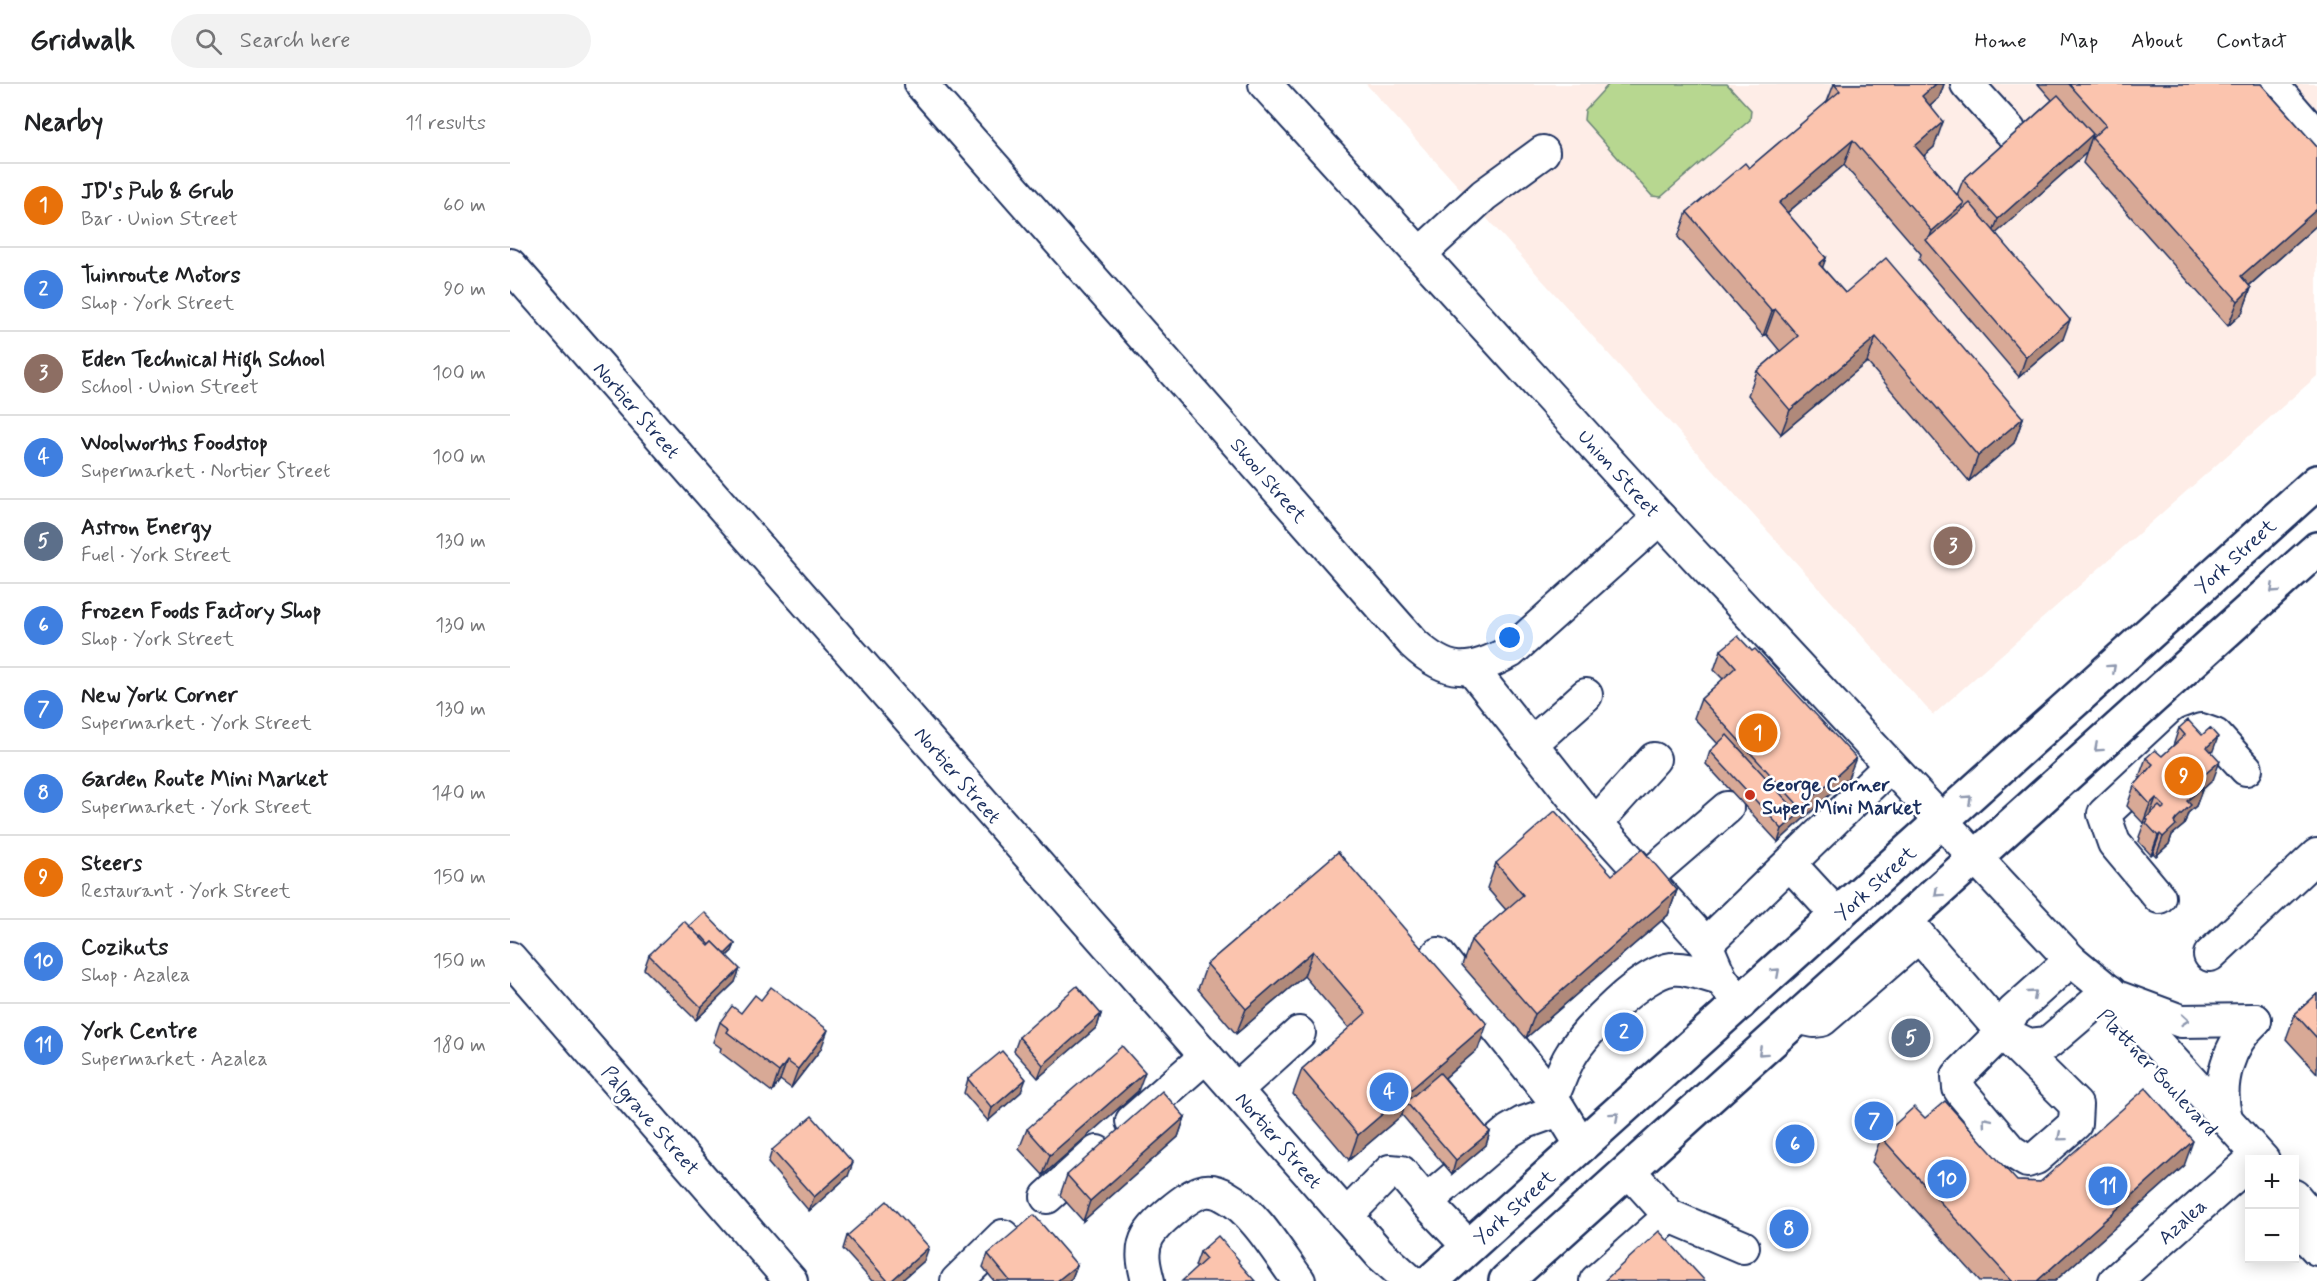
<!DOCTYPE html>
<html lang="en">
<head>
<meta charset="utf-8">
<style>
  :root { --surface:#fff; --page:#f2f2f2; --text:#202124; --muted:#757577; --line:#e0e0e0; --accent:#c8321e }
  body { margin:0; font-family:Mynerve,sans-serif; background:var(--page); color:var(--text) }
  .controls { position:absolute; right:18px; bottom:18px; display:grid; overflow:hidden; border-radius:0px; box-shadow:0 3px 15px #0003 }
  .controls button { width:54px; height:54px; display:grid; place-items:center; padding:0; border:0; border-bottom:2px solid var(--line); background:var(--surface); color:var(--text); font:30px sans-serif }
  .you { position:absolute; left:1000px; top:554px; width:21px; height:21px; margin:-15px; border:4px solid #fff; border-radius:50%; background:#1a73e8; box-shadow:0 0 0 9px #1a73e833 }
  .badge { display:grid; place-items:center; width:39px; height:39px; border-radius:50%; background:var(--accent); color:#fff; font-size:20px; font-weight:700 }
  .pin { position:absolute; translate:-50% -50%; border:3px solid #fff; box-shadow:0 2px 6px #0006 }
  .list { margin:0; padding:0; list-style:none }
  h2 { display:flex; justify-content:space-between; align-items:center; height:78px; margin:0; padding:0 24px; font-size:26px }
  h2 small { font-size:20px; font-weight:400; color:var(--muted) }
  .list li { display:grid; grid-template-columns:39px 1fr auto; gap:18px; align-items:center; box-sizing:border-box; height:84px; padding:0 24px; border-top:2px solid var(--line) }
  .list b { display:block; font-size:22px; white-space:nowrap }
  .list p { margin:0; font-size:20px; white-space:nowrap; color:var(--muted) }
  .list em { font-size:20px; font-style:normal; color:var(--muted) }
  .icon { flex:none; width:33px; height:33px; fill:none; stroke:currentColor; stroke-width:2; stroke-linecap:round; stroke-linejoin:round }
  .map { position:relative; flex:none; width:1807px; height:1197px; overflow:hidden }
  header { display:flex; align-items:center; gap:36px; box-sizing:border-box; height:84px; padding:0 30px; background:var(--surface); border-bottom:2px solid var(--line) }
  header strong { font-size:28px }
  nav { display:flex; gap:33px; margin-inline-start:auto; font-size:21px }
  .search { width:420px; height:54px; background:var(--page); display:flex; align-items:center; gap:15px; box-sizing:border-box; padding:0 21px; border-radius:33px; color:var(--muted); font-size:22px }
  main { display:flex }
  aside { flex:1; background:var(--surface) }
  .map>svg:first-child { display:block }
  .built { fill:#feede7 }
  .green { fill:#b7d790; stroke:#698377; stroke-width:1.5 }
  .lines { fill:none; stroke-linecap:round; stroke-linejoin:round }
  .minor-casing { stroke:#1b2f5e; stroke-width:36 }
  .major-casing { stroke:#1b2f5e; stroke-width:38 }
  .minor { stroke:#fff; stroke-width:32 }
  .major { stroke:#fff; stroke-width:33 }
  .wall { fill:#d8a996; stroke:#1b2f5e; stroke-width:1.5 }
  .shaded-wall { fill:#b0897a; stroke:#1b2f5e; stroke-width:1.5 }
  .building { fill:#fbc4ae; stroke:#1b2f5e; stroke-width:1.5 }
  .oneway { stroke:#8d97ae }
  .poi-dot { fill:#c8321e; stroke:#fff; stroke-width:2 }
  .labels { text-anchor:middle; stroke-width:5; stroke-linejoin:round; paint-order:stroke }
  .street-label { font-size:20px; fill:#1b2f5e; stroke:#fff }
  .poi-label { font-size:20px; font-weight:bold; fill:#1b2f5e; stroke:#fff; text-anchor:start }
</style>
</head>
<body>
<header>
<strong>Gridwalk</strong>
<div class="search"><svg class="icon" aria-label="search" viewBox="0 0 24 24"><circle cx="10" cy="10" r="6"/><path d="M15 15l6 6"/></svg>Search here</div>
<nav><a>Home</a><a>Map</a><a>About</a><a>Contact</a></nav>
</header>
<main>
<aside>
<h2>Nearby<small>11 results</small></h2>
<ul class="list">
<li><span class="badge" style="background:#e8710a">1</span><div><b>JD's Pub &amp; Grub</b><p>Bar · Union Street</p></div><em>60 m</em></li>
<li><span class="badge" style="background:#3f7fe0">2</span><div><b>Tuinroute Motors</b><p>Shop · York Street</p></div><em>90 m</em></li>
<li><span class="badge" style="background:#8d6e63">3</span><div><b>Eden Technical High School</b><p>School · Union Street</p></div><em>100 m</em></li>
<li><span class="badge" style="background:#3f7fe0">4</span><div><b>Woolworths Foodstop</b><p>Supermarket · Nortier Street</p></div><em>100 m</em></li>
<li><span class="badge" style="background:#5c6f8a">5</span><div><b>Astron Energy</b><p>Fuel · York Street</p></div><em>130 m</em></li>
<li><span class="badge" style="background:#3f7fe0">6</span><div><b>Frozen Foods Factory Shop</b><p>Shop · York Street</p></div><em>130 m</em></li>
<li><span class="badge" style="background:#3f7fe0">7</span><div><b>New York Corner</b><p>Supermarket · York Street</p></div><em>130 m</em></li>
<li><span class="badge" style="background:#3f7fe0">8</span><div><b>Garden Route Mini Market</b><p>Supermarket · York Street</p></div><em>140 m</em></li>
<li><span class="badge" style="background:#e8710a">9</span><div><b>Steers</b><p>Restaurant · York Street</p></div><em>150 m</em></li>
<li><span class="badge" style="background:#3f7fe0">10</span><div><b>Cozikuts</b><p>Shop · Azalea</p></div><em>150 m</em></li>
<li><span class="badge" style="background:#3f7fe0">11</span><div><b>York Centre</b><p>Supermarket · Azalea</p></div><em>180 m</em></li>
</ul>
</aside>
<div class="map">
<svg width="1807" height="1197" viewBox="0 0 1807 1197">
  <rect width="100%" height="100%" fill="#fff"/>
  <filter id="ink" filterUnits="userSpaceOnUse"><feTurbulence type="fractalNoise" baseFrequency=".0167" numOctaves="2"/><feDisplacementMap in="SourceGraphic" scale="12" xChannelSelector="R" yChannelSelector="G"/><feConvolveMatrix kernelMatrix="1 2 1 2 8 2 1 2 1" color-interpolation-filters="sRGB"/></filter>
  <g filter="url(#ink)">
    <polygon class="built" points="856,0 1807,0 1807,292 1423,631"/>
    <polygon class="green" points="1099,0 1217,0 1241,26 1240,36 1151,113 1142,112 1074,36 1075,26"/>
    <g class="lines">
      <g class="minor-casing">
        <g id="minor">
          <path d="M411 0 903 559C938 592 959 590 1000 568L1150 434"/>
          <polyline points="755,0 1150,434 1561,876 1601,909 1753,1076"/>
          <polyline points="1457,0 1499,46"/>
          <polyline points="1761,0 1807,53"/>
          <polyline points="910,170 974,111 1033,68"/>
          <polyline points="0,181 870,1170 900,1197"/>
          <polyline points="961,584 1068,719 1196,860 1211,895 1230,920"/>
          <polyline points="1021,660 1076,611"/>
          <polyline points="1086,739 1144,675"/>
          <polyline points="1280,780 1328,832"/>
          <polyline points="1136,794 1217,724"/>
          <polyline points="1649,813 1604,759 1594,730 1680,650 1691,646 1705,651 1736,685"/>
          <polyline points="1397,838 1492,948 1566,1021 1565,1040 1526,1074 1517,1077 1501,1067 1453,1010 1449,1004 1448,992 1492,948 1503,928 1561,876"/>
          <polyline points="1196,860 1380,682"/>
          <polyline points="928,870 1042,1013"/>
          <polyline points="1700,871 1807,771"/>
          <polyline points="0,874 281,1197"/>
          <polyline points="1609,914 1671,937 1745,936"/>
          <polyline points="1290,934 1304,937 1312,936 1409,852"/>
          <polyline points="1496,950 1519,961 1538,959 1599,907"/>
          <polyline points="726,1006 789,949"/>
          <path d="M1716 1034C1706 999 1719 960 1745 936"/>
          <polyline points="622,1037 696,972"/>
          <path d="M1072 1062 1042 1013C1049 1000 1053 983 1061 971 1075 946 1133 888 1162 885 1177 883 1197 892 1211 895"/>
          <polyline points="1120,1088 1160,1132 1233,1163"/>
          <polyline points="1784,1112 1807,1139"/>
          <polyline points="537,1113 587,1068"/>
          <polyline points="836,1132 880,1087 891,1088 916,1118"/>
          <polyline points="1784,1140 1807,1165"/>
          <polyline points="959,1163 916,1118 999,1047 1013,1039 1049,1026"/>
          <polyline points="447,1197 493,1152"/>
          <path d="M638 1197C634 1182 630 1166 638 1152 645 1139 677 1112 691 1108 700 1105 709 1108 717 1113 745 1128 770 1172 789 1197"/>
          <polyline points="1086,1197 1160,1132"/>
          <polyline points="1605,1197 1740,1078"/>
        </g>
      </g>
      <g class="major-casing">
        <g id="major">
          <polyline points="921,1197 1807,398"/>
          <polyline points="996,1197 1807,465"/>
        </g>
      </g>
      <use href="#minor" class="minor"/>
      <use href="#major" class="major"/>
    </g>
    <g class="wall">
      <polygon points="1324,0 1434,0 1429,14 1420,22 1424,63 1414,72 1447,111 1453,96 1542,16 1528,0 1751,0 1807,63 1807,141 1739,202 1741,204 1732,229 1718,242 1573,79 1580,58 1576,69 1486,149 1553,255 1509,293 1409,176 1411,170 1334,81 1277,129 1316,174 1312,183 1335,209 1513,334 1504,359 1459,397 1357,278 1271,350 1238,311 1247,287 1270,267 1256,250 1253,252 1168,153 1177,128 1239,84 1317,18"/>
      <polygon points="1211,566 1338,694 1268,758 1196,680 1200,667 1208,660 1184,634 1191,615 1213,595 1204,586"/>
      <polygon points="1669,644 1702,669 1703,696 1692,706 1686,722 1678,729 1674,741 1662,751 1659,760 1646,772 1643,769 1641,771 1629,758 1630,754 1629,753 1635,737 1633,739 1617,722 1624,702 1631,694 1629,693 1636,674 1652,672 1663,662"/>
      <polygon points="828,768 968,965 935,994 980,1048 976,1061 942,1090 892,1031 839,1076 783,1010 792,985 839,944 794,892 726,950 688,905 697,880"/>
      <polygon points="986,779 1102,791 1167,806 1158,831 1016,954 952,881 961,856 996,826 977,804"/>
      <polygon points="179,842 225,860 222,867 217,872 225,898 186,936 134,885 139,871"/>
      <polygon points="1807,910 1807,989 1776,955 1785,930"/>
      <polygon points="231,929 311,965 281,1004 270,996 262,1008 210,968 211,964 203,958 210,938"/>
      <polygon points="591,930 587,943 528,994 504,967 509,953"/>
      <polygon points="458,995 511,1008 478,1037 454,1009"/>
      <polygon points="628,1007 533,1091 509,1065 517,1045"/>
      <polygon points="675,1033 668,1053 573,1137 550,1111 557,1091"/>
      <polygon points="1415,1034 1507,1097 1530,1098 1674,1082 1545,1197 1470,1197 1362,1078 1371,1053"/>
      <polygon points="262,1066 338,1092 299,1127 258,1079"/>
      <polygon points="337,1152 414,1177 391,1197 362,1197 333,1165"/>
      <polygon points="690,1168 729,1178 687,1184 685,1182"/>
      <polygon points="478,1170 567,1181 562,1194 558,1197 484,1197 473,1183"/>
    </g>
    <g class="shaded-wall">
      <polygon points="1426,0 1434,0 1429,14 1403,37 1412,12"/>
      <polygon points="1433,38 1424,63 1396,87 1405,62"/>
      <polygon points="1583,50 1576,69 1481,154 1488,135"/>
      <polygon points="1343,56 1334,81 1260,143 1269,119"/>
      <polygon points="1454,119 1445,144 1418,158 1422,147"/>
      <polygon points="1807,125 1807,141 1725,214 1731,192"/>
      <polygon points="1316,174 1307,199 1309,180"/>
      <polygon points="1741,204 1732,229 1718,242 1728,217"/>
      <polygon points="1265,225 1256,250 1253,252 1262,227"/>
      <polygon points="1560,236 1553,255 1509,293 1516,273"/>
      <polygon points="1366,253 1357,278 1271,350 1280,326"/>
      <polygon points="1513,334 1504,359 1459,397 1468,372"/>
      <polygon points="1708,653 1701,672 1697,663"/>
      <polygon points="1346,674 1338,694 1268,758 1272,745 1289,730 1291,724"/>
      <polygon points="1710,677 1703,696 1692,706 1686,722 1678,729 1674,741 1662,751 1659,760 1646,772 1653,753 1664,738 1677,717 1687,697"/>
      <polygon points="1646,714 1639,733 1636,734 1633,739 1640,720"/>
      <polygon points="1650,750 1643,769 1641,771 1648,752"/>
      <polygon points="1167,806 1158,831 1016,954 1025,930"/>
      <polygon points="225,860 222,867 209,879 212,873"/>
      <polygon points="803,867 794,892 726,950 736,925"/>
      <polygon points="230,885 225,898 186,936 191,923"/>
      <polygon points="591,930 587,943 528,994 533,981"/>
      <polygon points="977,940 968,965 901,1023 896,1018 892,1031 839,1076 848,1051"/>
      <polygon points="318,946 311,965 281,1004 288,985"/>
      <polygon points="277,977 270,996 262,1008 269,988"/>
      <polygon points="635,988 628,1007 533,1091 540,1071"/>
      <polygon points="516,995 511,1008 478,1037 482,1024"/>
      <polygon points="675,1033 668,1053 573,1137 580,1117"/>
      <polygon points="980,1048 976,1061 942,1090 946,1076"/>
      <polygon points="1683,1057 1674,1082 1545,1197 1527,1197"/>
      <polygon points="343,1079 338,1092 299,1127 304,1113"/>
      <polygon points="419,1163 414,1177 391,1197 381,1197"/>
      <polygon points="567,1181 562,1194 558,1197 547,1197"/>
    </g>
    <g class="building">
      <polygon points="1324,0 1426,0 1412,12 1433,38 1405,62 1454,119 1422,147 1343,56 1269,119 1316,174 1309,180 1335,209 1376,174 1513,334 1468,372 1366,253 1280,326 1247,287 1288,252 1265,225 1262,227 1177,128 1235,79 1239,84 1330,7"/>
      <polygon points="1559,0 1751,0 1807,63 1807,125 1731,192 1741,204 1728,217 1582,54 1596,41"/>
      <polygon points="1548,11 1583,50 1488,135 1453,96"/>
      <polygon points="1460,119 1560,236 1516,273 1416,156"/>
      <polygon points="1228,552 1242,567 1245,565 1346,674 1291,724 1191,615 1226,583 1211,566"/>
      <polygon points="1678,636 1692,651 1700,644 1708,653 1697,663 1710,677 1687,697 1693,703 1677,717 1681,721 1666,735 1664,738 1666,741 1653,753 1650,750 1648,752 1636,739 1638,736 1636,734 1649,722 1652,725 1655,723 1646,714 1640,720 1624,702 1643,680 1636,674 1645,666 1652,672 1675,651 1669,644"/>
      <polygon points="1217,651 1289,730 1272,745 1200,667"/>
      <polygon points="1045,727 1102,791 1132,765 1167,806 1025,930 961,856 1013,811 986,779"/>
      <polygon points="828,768 977,940 848,1051 792,985 856,929 803,867 736,925 697,880"/>
      <polygon points="194,828 225,860 215,870 203,858 200,861 192,852 191,854 179,842"/>
      <polygon points="174,837 199,862 203,858 230,885 191,923 139,871"/>
      <polygon points="567,902 591,930 533,981 509,953"/>
      <polygon points="261,903 318,946 288,985 277,977 269,988 217,948 219,945 210,938 222,922 231,929 245,911 251,916"/>
      <polygon points="1807,910 1807,954 1785,930"/>
      <polygon points="612,962 635,988 540,1071 517,1045"/>
      <polygon points="492,967 516,995 482,1024 458,995"/>
      <polygon points="930,989 980,1048 946,1076 896,1018"/>
      <polygon points="1636,1004 1683,1057 1527,1197 1502,1197 1371,1053 1404,1023 1415,1034 1435,1017 1507,1097 1530,1098"/>
      <polygon points="652,1007 675,1033 580,1117 557,1091"/>
      <polygon points="302,1032 343,1079 304,1113 262,1066"/>
      <polygon points="377,1117 419,1163 381,1197 378,1197 337,1152"/>
      <polygon points="524,1131 567,1181 547,1197 500,1197 478,1170"/>
      <polygon points="1149,1147 1195,1197 1094,1197"/>
      <polygon points="708,1152 729,1176 728,1178 745,1197 672,1197 696,1175 690,1168"/>
    </g>
    <defs><path id="oneway-chevron" d="M-2-3.5L2.5 0L-2 3.5" fill="none" stroke-width="1.6" stroke-linecap="round" stroke-linejoin="round" transform="scale(1.5)"/></defs>
    <g class="oneway">
      <use href="#oneway-chevron" transform="translate(1764 505) rotate(138)"/>
      <use href="#oneway-chevron" transform="translate(1602 584) rotate(-42)"/>
      <use href="#oneway-chevron" transform="translate(1588 664) rotate(138)"/>
      <use href="#oneway-chevron" transform="translate(1458 715) rotate(-42)"/>
      <use href="#oneway-chevron" transform="translate(1428 809) rotate(138)"/>
      <use href="#oneway-chevron" transform="translate(1266 888) rotate(-42)"/>
      <use href="#oneway-chevron" transform="translate(1523 910) rotate(-41)"/>
      <use href="#oneway-chevron" transform="translate(1675 936) rotate(5)"/>
      <use href="#oneway-chevron" transform="translate(1252 968) rotate(138)"/>
      <use href="#oneway-chevron" transform="translate(1105 1032) rotate(-42)"/>
      <use href="#oneway-chevron" transform="translate(1476 1037) rotate(-130)"/>
      <use href="#oneway-chevron" transform="translate(1551 1053) rotate(140)"/>
    </g>
  </g>
  <circle class="poi-dot" cx="1240" cy="711" r="6"/>
  <g class="labels">
    <g class="street-label">
      <text transform="translate(127 326) rotate(49)" y="7">Nortier Street</text>
      <text transform="translate(1109 389) rotate(48)" y="7">Union Street</text>
      <text transform="translate(759 396) rotate(49)" y="7">Skool Street</text>
      <text transform="translate(1725 472) rotate(-42)" y="7">York Street</text>
      <text transform="translate(448 691) rotate(49)" y="7">Nortier Street</text>
      <text transform="translate(1365 799) rotate(-42)" y="7">York Street</text>
      <text transform="translate(1648 988) rotate(47)" y="7">Plattner Boulevard</text>
      <text transform="translate(141 1036) rotate(49)" y="7">Palgrave Street</text>
      <text transform="translate(769 1056) rotate(49)" y="7">Nortier Street</text>
      <text transform="translate(1004 1123) rotate(-42)" y="7">York Street</text>
      <text transform="translate(1672 1137) rotate(-42)" y="7">Azalea</text>
    </g>
    <g class="poi-label">
      <text x="1252" y="707">George Corner<tspan x="1252" dy="23">Super Mini Market</tspan></text>
    </g>
  </g>
</svg>
<div class="controls">
<button>+</button>
<button>−</button>
</div>
<div class="you"></div>
<div class="pin badge" style="left:1248px;top:649px;background:#e8710a">1</div>
<div class="pin badge" style="left:1114px;top:948px;background:#3f7fe0">2</div>
<div class="pin badge" style="left:1443px;top:462px;background:#8d6e63">3</div>
<div class="pin badge" style="left:879px;top:1008px;background:#3f7fe0">4</div>
<div class="pin badge" style="left:1401px;top:954px;background:#5c6f8a">5</div>
<div class="pin badge" style="left:1285px;top:1060px;background:#3f7fe0">6</div>
<div class="pin badge" style="left:1364px;top:1037px;background:#3f7fe0">7</div>
<div class="pin badge" style="left:1279px;top:1145px;background:#3f7fe0">8</div>
<div class="pin badge" style="left:1674px;top:692px;background:#e8710a">9</div>
<div class="pin badge" style="left:1437px;top:1095px;background:#3f7fe0">10</div>
<div class="pin badge" style="left:1598px;top:1102px;background:#3f7fe0">11</div>
</div>
</main>
</body>
</html>
